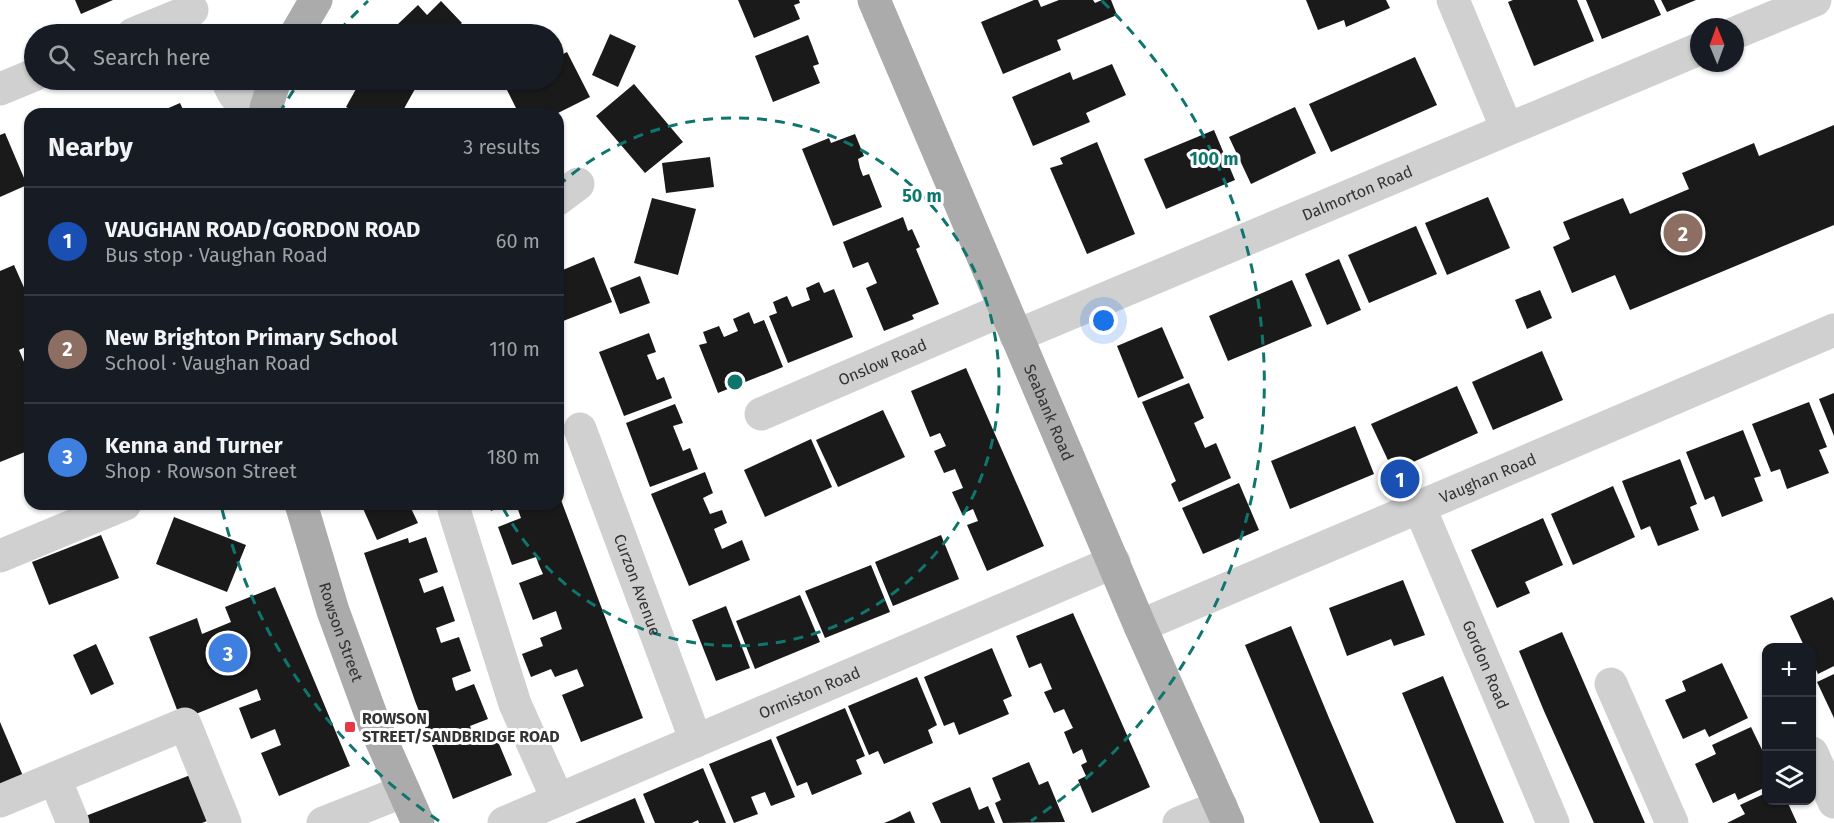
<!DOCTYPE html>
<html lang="en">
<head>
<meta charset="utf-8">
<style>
  :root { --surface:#171b24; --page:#20242c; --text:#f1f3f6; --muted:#9ea1a6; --line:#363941; --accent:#db2777 }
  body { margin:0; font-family:"Fira Sans",sans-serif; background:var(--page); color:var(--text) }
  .controls { position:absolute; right:18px; bottom:18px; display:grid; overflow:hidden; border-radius:12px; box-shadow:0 2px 4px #0004 }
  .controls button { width:54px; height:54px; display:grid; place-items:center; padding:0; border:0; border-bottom:2px solid var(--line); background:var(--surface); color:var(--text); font:30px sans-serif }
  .compass { position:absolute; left:1690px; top:18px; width:54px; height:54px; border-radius:50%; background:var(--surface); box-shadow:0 2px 4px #0004; rotate:359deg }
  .you { position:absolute; left:1104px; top:321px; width:21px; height:21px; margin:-15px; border:4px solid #fff; border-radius:50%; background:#1a73e8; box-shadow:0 0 0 9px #1a73e833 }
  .badge { display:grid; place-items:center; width:39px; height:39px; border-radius:50%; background:var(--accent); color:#fff; font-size:20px; font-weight:700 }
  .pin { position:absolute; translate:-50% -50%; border:3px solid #fff; box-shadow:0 2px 6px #0006 }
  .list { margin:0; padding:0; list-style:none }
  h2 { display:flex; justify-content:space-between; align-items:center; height:78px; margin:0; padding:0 24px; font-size:26px }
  h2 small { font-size:20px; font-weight:400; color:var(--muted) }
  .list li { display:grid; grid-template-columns:39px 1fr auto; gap:18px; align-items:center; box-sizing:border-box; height:108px; padding:0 24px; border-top:2px solid var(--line) }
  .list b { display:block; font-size:22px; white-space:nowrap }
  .list p { margin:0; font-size:20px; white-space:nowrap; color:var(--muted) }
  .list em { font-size:20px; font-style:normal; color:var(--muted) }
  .icon { flex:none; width:33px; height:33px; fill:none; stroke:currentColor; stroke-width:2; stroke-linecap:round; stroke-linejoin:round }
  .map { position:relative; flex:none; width:1834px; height:823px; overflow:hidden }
  .search { position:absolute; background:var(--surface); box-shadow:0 2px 4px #0004; left:24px; top:24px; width:540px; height:66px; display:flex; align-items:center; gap:15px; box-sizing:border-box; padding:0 21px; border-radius:33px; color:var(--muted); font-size:22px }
  .panel { position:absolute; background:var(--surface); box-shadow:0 2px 4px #0004; left:24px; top:108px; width:540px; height:402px; border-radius:18px }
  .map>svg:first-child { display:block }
  .building { fill:#1a1a1a }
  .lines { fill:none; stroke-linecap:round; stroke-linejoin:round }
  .minor { stroke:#d0d0d0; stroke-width:33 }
  .major { stroke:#ababab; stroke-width:33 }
  .ring { fill:none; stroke:#0f766e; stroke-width:3; stroke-dasharray:10 8 }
  .poi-dot { fill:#e63946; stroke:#fff; stroke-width:2 }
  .labels { text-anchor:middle; stroke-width:6; stroke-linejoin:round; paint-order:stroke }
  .street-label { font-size:16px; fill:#333; stroke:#fff }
  .poi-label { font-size:16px; font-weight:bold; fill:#333; stroke:#fff; text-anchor:start }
  .centre { fill:#0f766e; stroke:#fff; stroke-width:3 }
  .ring-label { font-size:18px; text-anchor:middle; font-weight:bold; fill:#0f766e; stroke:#fff; stroke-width:6; stroke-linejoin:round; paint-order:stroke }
</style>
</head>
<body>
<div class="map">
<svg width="1834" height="823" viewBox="0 0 1834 823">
  <rect width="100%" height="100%" fill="#fff"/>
  <g class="building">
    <polygon points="75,0 113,0 81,14"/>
    <polygon points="738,0 799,0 800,3 794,5 800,19 754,38"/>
    <polygon points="1034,0 1038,0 1041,7 1059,0 1093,0 1095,3 1102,0 1111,0 1117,15 1057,40 1061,50 1003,74 981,22"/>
    <polygon points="1306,0 1386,0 1390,8 1346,27 1344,20 1318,30"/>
    <polygon points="1513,0 1577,0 1594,41 1534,66 1508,2"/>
    <polygon points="1586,0 1654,0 1661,15 1602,39"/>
    <polygon points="1661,0 1696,0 1667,12"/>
    <polygon points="441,1 462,23 449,34 408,34 398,24 418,5 427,15"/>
    <polygon points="610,34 636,46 618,87 592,75"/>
    <polygon points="808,35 819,64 813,66 820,83 773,102 755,56"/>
    <polygon points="567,52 590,97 556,114 519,114 504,84 513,80 554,80 554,59"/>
    <polygon points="1415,57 1437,105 1331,152 1309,104"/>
    <polygon points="1112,64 1126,95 1086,113 1090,122 1033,146 1012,97 1070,72 1073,80"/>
    <polygon points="361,80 420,80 401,114 359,114 346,107"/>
    <polygon points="634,84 683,142 645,173 596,116"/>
    <polygon points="180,103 185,114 155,114"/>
    <polygon points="1295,107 1316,153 1251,184 1229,137"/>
    <polygon points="1834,125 1834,225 1630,310 1615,275 1572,293 1553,247 1570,239 1563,222 1623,198 1630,214 1689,189 1682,173 1754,143 1759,156"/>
    <polygon points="1214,130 1235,180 1166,209 1144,159"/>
    <polygon points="5,133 27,185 0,197 0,135"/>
    <polygon points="855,134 864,156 858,159 860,168 863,176 869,174 882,207 833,226 802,149 829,138 831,143"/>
    <polygon points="1097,142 1135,234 1087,254 1050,168 1063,164 1060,158"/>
    <polygon points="710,157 714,187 666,193 662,163"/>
    <polygon points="1488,197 1510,248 1447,275 1425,223"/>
    <polygon points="652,198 696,209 678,275 634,263"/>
    <polygon points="903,217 908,231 912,229 920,247 916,249 939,304 912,315 914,319 884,331 866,288 877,283 868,262 853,268 843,242"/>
    <polygon points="1416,226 1437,274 1369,303 1348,255"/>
    <polygon points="594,257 612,302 558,323 558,272"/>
    <polygon points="1339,259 1361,310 1327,325 1305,274"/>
    <polygon points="14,265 30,301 30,345 19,350 30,376 30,450 0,462 0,271"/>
    <polygon points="640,276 650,303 620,314 610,288"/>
    <polygon points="1292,280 1312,326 1228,361 1209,316"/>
    <polygon points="819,282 824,293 834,289 853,337 788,363 769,316 777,313 773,302 787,296 792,307 810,300 806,288"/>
    <polygon points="1540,290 1552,318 1527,329 1515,300"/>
    <polygon points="749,312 754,324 764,320 783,367 718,393 699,345 707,343 703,332 719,326 724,337 738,331 733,319"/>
    <polygon points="1162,327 1184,378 1138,398 1117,346"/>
    <polygon points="649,333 656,352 647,355 657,380 664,377 672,398 624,416 599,352"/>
    <polygon points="558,345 564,361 558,363"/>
    <polygon points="1542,351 1563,400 1493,430 1472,382"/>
    <polygon points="966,368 1044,546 987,571 967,525 978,521 973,509 962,514 952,492 963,488 955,469 944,473 934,451 946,446 940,433 930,437 911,391"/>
    <polygon points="1189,383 1204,418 1194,423 1205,448 1216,443 1231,478 1179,502 1171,484 1176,481 1142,402"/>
    <polygon points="1457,386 1478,433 1393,471 1371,424"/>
    <polygon points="1834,393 1834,436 1819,399"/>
    <polygon points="1809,402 1827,447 1819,450 1829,473 1787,489 1780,469 1771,472 1752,424"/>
    <polygon points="675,404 683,423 673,426 683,451 690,448 698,469 650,487 626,423"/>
    <polygon points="883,410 905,457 838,487 816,440"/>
    <polygon points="1355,426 1374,474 1290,509 1271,461"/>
    <polygon points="1743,430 1761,476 1754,478 1763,501 1722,517 1714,496 1705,500 1686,452"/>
    <polygon points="811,439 832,487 765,517 744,470"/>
    <polygon points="1680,459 1697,504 1690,507 1699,530 1658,546 1650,526 1641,530 1622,481"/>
    <polygon points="705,472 713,493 703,498 710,514 722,510 727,523 714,529 722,549 742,540 750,560 689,586 651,494"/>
    <polygon points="1239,483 1259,530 1203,554 1182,508"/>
    <polygon points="1613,486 1635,537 1573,565 1551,514"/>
    <polygon points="558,492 643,718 581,742 562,695 584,686 577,669 555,677 551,669 531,677 522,654 543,646 540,638 562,629 556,611 533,620 519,583 543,574 539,565 536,557 512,565 498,527 521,518 516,504 558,504"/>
    <polygon points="361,504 409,504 418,523 377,540"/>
    <polygon points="489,504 508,504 491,511"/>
    <polygon points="174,517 246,545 227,592 156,564"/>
    <polygon points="1543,518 1563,565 1525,582 1530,593 1497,608 1471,550"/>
    <polygon points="101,535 119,578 49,605 32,562"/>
    <polygon points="941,535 959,579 893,606 875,562"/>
    <polygon points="426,537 438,572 419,579 424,593 443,586 455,621 436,628 441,643 459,637 471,671 452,678 454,686 456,691 474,684 488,719 470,726 475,739 494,732 512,775 453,799 415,701 364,553 408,538 409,543"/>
    <polygon points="871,565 890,612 825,638 805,591"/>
    <polygon points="1403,580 1425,635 1394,646 1391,639 1347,656 1329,608"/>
    <polygon points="275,587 350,766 279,796 261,753 281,745 275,729 251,739 239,708 261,700 257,689 181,720 149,637 197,618 202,634 231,622 225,607"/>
    <polygon points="800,595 820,642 755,669 736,621"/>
    <polygon points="1832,597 1834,601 1834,666 1818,674 1812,661 1812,648 1805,648 1790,616"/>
    <polygon points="726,606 750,668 716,681 692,620"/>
    <polygon points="1073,613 1150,787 1092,813 1078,780 1086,776 1081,765 1087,762 1082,749 1073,754 1064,732 1073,728 1069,720 1064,709 1054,713 1044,692 1052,689 1041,663 1029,668 1016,636"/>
    <polygon points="1291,626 1329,718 1374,823 1320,823 1245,645"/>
    <polygon points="1562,632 1588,692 1645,823 1594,823 1544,711 1519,651"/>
    <polygon points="96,644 114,684 91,695 73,655"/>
    <polygon points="992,648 1012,696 1003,700 1009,714 959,735 954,722 944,726 924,677"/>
    <polygon points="1722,663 1748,718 1709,737 1705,729 1683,739 1665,700 1686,691 1682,681"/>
    <polygon points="1834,674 1834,718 1817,682"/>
    <polygon points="1443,676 1481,768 1504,823 1456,823 1415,724 1402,693"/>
    <polygon points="917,677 937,725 928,730 933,743 884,764 878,751 869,755 848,706"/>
    <polygon points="845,708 865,756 856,760 862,774 812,795 807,782 797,786 776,737"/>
    <polygon points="0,722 26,783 0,794"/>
    <polygon points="1751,727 1766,758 1766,787 1738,800 1735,793 1713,803 1695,764 1716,754 1712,745"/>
    <polygon points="771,739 795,797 771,806 765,792 751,797 758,814 734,823 709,764"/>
    <polygon points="1029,762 1039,785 1048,781 1065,822 1003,823 995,803 1001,800 992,778"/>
    <polygon points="703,768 726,823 699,823 698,820 692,823 655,823 643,794"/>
    <polygon points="198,772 215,818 202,823 80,823 78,819"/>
    <polygon points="970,787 979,810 988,806 995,823 941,823 932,803"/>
    <polygon points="1766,793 1767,801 1787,801 1797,823 1727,823 1745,814 1740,805"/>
    <polygon points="635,798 645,823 575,823"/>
    <polygon points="910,811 915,823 884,823 894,819"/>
  </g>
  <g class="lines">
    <g class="minor">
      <polyline points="1453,0 1507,129"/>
      <polyline points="1735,33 1815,0"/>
      <polyline points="133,34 192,10"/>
      <polyline points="227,80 234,94 243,105 266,108"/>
      <polyline points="0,89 34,75"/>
      <polyline points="558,199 578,184"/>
      <path id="s1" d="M1016 336 1699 49"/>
      <path id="s2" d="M761 414 1005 309"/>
      <path id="s3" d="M580 429 696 741"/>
      <path id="s4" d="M1419 506 1553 823"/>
      <polyline points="454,510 515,704 558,800"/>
      <polyline points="0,556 125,504"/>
      <path id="s5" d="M1140 626 1834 330"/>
      <polyline points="1611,684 1672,823"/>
      <polyline points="1812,753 1834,802"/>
      <polyline points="55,779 73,823"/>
      <polyline points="0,801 185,724 225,823"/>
      <polyline points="323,823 404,791"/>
      <path id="s6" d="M504 823 1114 562"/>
      <polyline points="1179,823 1221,806"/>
    </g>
    <g class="major">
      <path id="s7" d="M874 0 1140 626 1228 823"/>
      <polyline points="296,34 316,0"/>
      <polyline points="266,114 266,108 275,80"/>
      <path id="s8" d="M301 504 333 611 375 726 418 823"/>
    </g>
  </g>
  <g class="ring">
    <path d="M558 186A264 264 0 1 1 502 506"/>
    <path d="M439 821A529 529 0 0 1 221 505M279 114A529 529 0 0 1 299 82M339 31A529 529 0 0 1 368 1M1102 1A529 529 0 0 1 1031 821"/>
  </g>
  <rect class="poi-dot" x="344" y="721" width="12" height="12" rx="3"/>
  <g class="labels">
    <g class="street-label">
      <text dy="6" stroke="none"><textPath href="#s1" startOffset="370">Dalmorton Road</textPath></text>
      <text dy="6" stroke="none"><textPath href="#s2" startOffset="132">Onslow Road</textPath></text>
      <text dy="6" stroke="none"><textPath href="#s7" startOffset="448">Seabank Road</textPath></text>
      <text dy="6" stroke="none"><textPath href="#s5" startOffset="378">Vaughan Road</textPath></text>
      <text dy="6" stroke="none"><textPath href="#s3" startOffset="166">Curzon Avenue</textPath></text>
      <text dy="6" stroke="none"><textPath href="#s8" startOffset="134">Rowson Street</textPath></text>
      <text dy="6" stroke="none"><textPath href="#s4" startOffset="172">Gordon Road</textPath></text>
      <text dy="6" stroke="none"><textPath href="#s6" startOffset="332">Ormiston Road</textPath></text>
    </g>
    <g class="poi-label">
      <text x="362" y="724">ROWSON<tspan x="362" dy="18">STREET/SANDBRIDGE ROAD</tspan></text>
    </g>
  </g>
  <circle cx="735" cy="382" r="9" class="centre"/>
  <g class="ring-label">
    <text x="1214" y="165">100 m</text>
    <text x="922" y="202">50 m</text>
  </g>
</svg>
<div class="controls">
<button>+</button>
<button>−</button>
<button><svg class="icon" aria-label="layers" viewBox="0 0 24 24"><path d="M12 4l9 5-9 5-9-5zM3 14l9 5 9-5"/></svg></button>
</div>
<svg class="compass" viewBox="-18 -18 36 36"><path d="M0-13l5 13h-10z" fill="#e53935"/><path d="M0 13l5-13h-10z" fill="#9ea1a6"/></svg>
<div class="you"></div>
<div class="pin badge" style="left:1400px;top:479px;background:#1a4fb4">1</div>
<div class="pin badge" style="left:1683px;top:233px;background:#8d6e63">2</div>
<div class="pin badge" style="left:228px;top:653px;background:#3f7fe0">3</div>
<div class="search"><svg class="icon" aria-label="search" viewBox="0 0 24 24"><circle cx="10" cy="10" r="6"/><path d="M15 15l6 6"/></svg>Search here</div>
<section class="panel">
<h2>Nearby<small>3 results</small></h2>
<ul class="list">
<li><span class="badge" style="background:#1a4fb4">1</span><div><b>VAUGHAN ROAD/GORDON ROAD</b><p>Bus stop · Vaughan Road</p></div><em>60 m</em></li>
<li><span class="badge" style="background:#8d6e63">2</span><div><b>New Brighton Primary School</b><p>School · Vaughan Road</p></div><em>110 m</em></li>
<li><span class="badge" style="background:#3f7fe0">3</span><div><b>Kenna and Turner</b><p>Shop · Rowson Street</p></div><em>180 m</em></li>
</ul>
</section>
</div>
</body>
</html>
